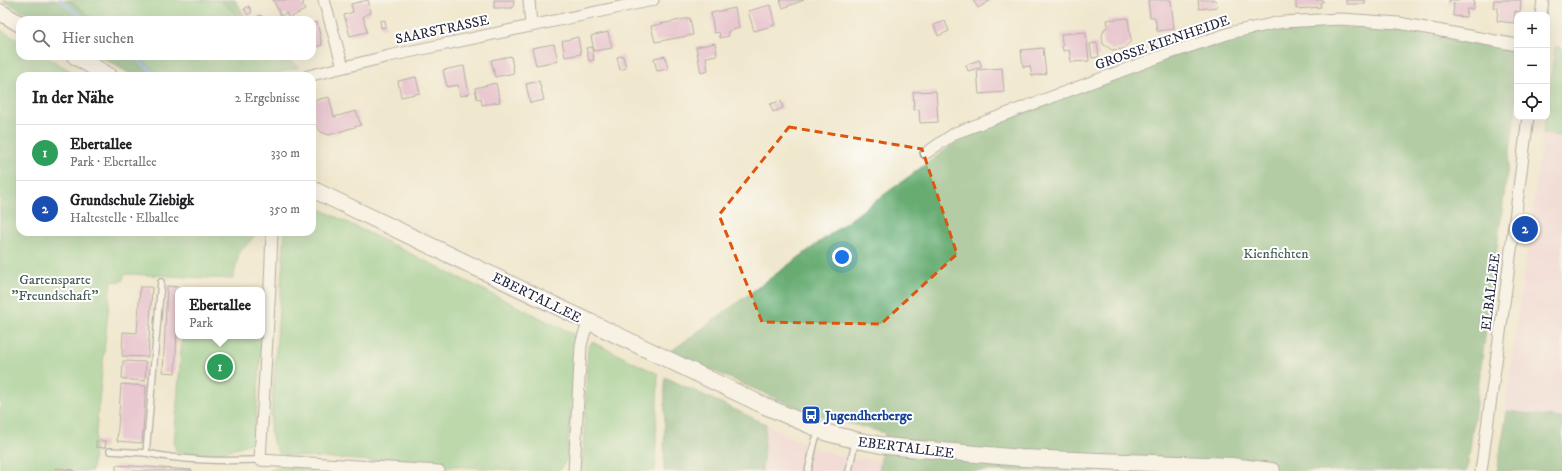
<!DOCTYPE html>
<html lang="de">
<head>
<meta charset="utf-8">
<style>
  :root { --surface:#fff; --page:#f6f6f6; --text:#202124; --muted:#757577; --line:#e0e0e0; --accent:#0f766e }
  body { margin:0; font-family:"IM FELL DW Pica",serif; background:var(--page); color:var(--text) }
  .controls { position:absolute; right:12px; top:12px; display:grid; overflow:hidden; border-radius:8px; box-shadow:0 4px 16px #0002 }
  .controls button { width:36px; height:36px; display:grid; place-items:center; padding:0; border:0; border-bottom:1px solid var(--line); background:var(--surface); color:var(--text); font:20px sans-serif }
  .you { position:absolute; left:842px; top:257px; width:14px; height:14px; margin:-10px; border:3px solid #fff; border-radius:50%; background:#1a73e8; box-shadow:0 0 0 6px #1a73e833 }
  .badge { display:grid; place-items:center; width:26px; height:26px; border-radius:50%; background:var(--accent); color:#fff; font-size:13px; font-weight:700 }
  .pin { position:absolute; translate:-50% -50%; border:2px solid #fff; box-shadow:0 1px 4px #0006 }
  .popup { position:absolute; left:175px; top:287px; width:90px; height:52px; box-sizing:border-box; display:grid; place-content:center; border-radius:8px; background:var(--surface); filter:drop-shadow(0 1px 3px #0005); font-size:13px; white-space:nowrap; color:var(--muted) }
  .popup b { font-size:15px; color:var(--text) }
  .popup::after { content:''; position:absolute; left:50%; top:100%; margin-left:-8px; border:8px solid transparent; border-top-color:var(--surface) }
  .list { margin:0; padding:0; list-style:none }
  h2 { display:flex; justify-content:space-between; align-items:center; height:52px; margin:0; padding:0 16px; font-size:17px }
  h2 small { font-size:13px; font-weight:400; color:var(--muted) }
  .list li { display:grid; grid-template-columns:26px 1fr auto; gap:12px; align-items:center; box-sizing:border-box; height:56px; padding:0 16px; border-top:1px solid var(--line) }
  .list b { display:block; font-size:15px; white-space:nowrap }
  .list p { margin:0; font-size:13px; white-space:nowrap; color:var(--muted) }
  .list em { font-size:13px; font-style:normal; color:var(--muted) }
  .icon { flex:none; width:22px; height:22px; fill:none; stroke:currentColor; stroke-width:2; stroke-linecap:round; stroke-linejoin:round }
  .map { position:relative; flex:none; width:1562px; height:471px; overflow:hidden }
  .search { position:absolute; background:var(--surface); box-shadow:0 4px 16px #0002; left:16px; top:16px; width:300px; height:44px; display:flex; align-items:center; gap:10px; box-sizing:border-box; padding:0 14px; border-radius:12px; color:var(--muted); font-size:15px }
  .panel { position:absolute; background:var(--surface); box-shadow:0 4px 16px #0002; left:16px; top:72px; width:300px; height:164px; border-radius:12px }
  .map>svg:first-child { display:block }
  .built { fill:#f3cfde }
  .green { fill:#7fc784; stroke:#507460 }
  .forest { fill:#67ac72; stroke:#446756 }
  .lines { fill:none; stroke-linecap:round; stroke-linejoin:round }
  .stream { stroke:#7dade8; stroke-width:4 }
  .building { fill:#e0a2d4 }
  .lane-casing { stroke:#6a676e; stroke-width:8 }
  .street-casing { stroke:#6a676e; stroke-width:13 }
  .secondary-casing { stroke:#6a676e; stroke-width:18 }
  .lane { stroke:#fff; stroke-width:5.5 }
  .street { stroke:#fff; stroke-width:11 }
  .secondary { stroke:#fff; stroke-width:16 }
  .marked { fill:none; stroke:#de560e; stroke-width:3; stroke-dasharray:8 5; stroke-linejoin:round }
  .labels { text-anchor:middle; stroke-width:4; stroke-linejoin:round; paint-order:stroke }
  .street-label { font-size:14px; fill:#22223b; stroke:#fff }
  .park-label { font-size:14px; fill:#435c55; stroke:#fff }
  .transit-label { font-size:14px; font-weight:bold; fill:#164399; stroke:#fff; text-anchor:start }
</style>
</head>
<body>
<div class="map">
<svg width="1562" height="471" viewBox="0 0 1562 471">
  <rect width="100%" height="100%" fill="#fff"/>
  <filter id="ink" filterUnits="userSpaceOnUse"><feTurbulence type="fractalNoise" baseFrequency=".025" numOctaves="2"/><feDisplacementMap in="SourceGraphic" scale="8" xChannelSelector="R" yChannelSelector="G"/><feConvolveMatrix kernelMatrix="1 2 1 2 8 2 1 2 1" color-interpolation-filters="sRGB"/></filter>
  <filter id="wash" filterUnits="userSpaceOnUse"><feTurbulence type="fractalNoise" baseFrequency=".012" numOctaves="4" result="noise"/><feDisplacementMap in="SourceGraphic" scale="16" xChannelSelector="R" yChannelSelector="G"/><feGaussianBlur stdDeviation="0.9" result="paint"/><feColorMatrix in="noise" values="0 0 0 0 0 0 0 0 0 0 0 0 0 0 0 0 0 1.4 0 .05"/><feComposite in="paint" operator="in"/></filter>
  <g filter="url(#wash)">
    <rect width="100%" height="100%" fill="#f0e8ce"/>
    <g class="built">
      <polygon points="1543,134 1562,136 1562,418 1507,411 1506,402"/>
      <polygon points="766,424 813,448 850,459 880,460 879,471 762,471"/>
    </g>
    <g class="green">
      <polygon points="70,0 220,0 242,20 94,20"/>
      <polygon points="0,30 20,41 20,56 45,56 79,76 20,76 20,232 257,232 252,239 239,253 233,279 125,274 122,281 111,282 92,471 0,471"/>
      <polygon points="1555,47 1562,47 1562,136 1543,134 1545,117 1547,117 1547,104"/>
      <polygon points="137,56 282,56 299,67 267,76 161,76"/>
      <polygon points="312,205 573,334 576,346 567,459 561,469 556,471 527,471 280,455 274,445 270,430 285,232 312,232"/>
      <polygon points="182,336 262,336 254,442 214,455 177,453 174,444"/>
      <polygon points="592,342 658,374 655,471 582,471 588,348"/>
      <polygon points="278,466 358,471 268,471"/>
    </g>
    <g class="forest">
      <polygon points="2,0 70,0 94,20 36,20"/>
      <polygon points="220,0 235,0 248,20 242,20"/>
      <polygon points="1282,24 1397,29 1517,51 1517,99 1467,471 879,471 885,433 807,412 670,352 971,131 1163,59"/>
      <polygon points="99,56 137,56 161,76 134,76"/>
      <polygon points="665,377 766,424 762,471 664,471"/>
      <polygon points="1507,411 1562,418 1562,471 1497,471"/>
    </g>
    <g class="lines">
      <g class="stream">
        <polyline points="60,0 85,20"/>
        <polyline points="133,56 159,76"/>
      </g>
    </g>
    <g id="blocks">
      <g class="building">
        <polygon points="273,0 302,0 304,3 302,4 305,10 289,18 286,13 281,16"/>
        <polygon points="368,0 371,13 363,16 367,32 350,36 344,15 353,12 351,4"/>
        <polygon points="494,0 514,0 513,8 494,8"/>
        <polygon points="780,0 804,0 783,8"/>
        <polygon points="973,0 991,0 978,8"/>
        <polygon points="1148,0 1171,0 1174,29 1157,31 1155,17 1150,17"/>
        <polygon points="1198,0 1216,0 1217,7 1199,9"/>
        <polygon points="1296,0 1323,0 1323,2 1320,3 1321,7 1296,9"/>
        <rect x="1346" y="0" width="19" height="4"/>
        <polygon points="1449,0 1474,0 1473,9 1467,9 1466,17 1453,16 1454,3 1449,2"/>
        <polygon points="1494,0 1521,0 1520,12 1515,11 1514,23 1497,21 1498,8 1493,7"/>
        <polygon points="770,5 775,25 754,31 748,11"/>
        <polygon points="249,6 252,12 248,15 244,9"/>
        <polygon points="735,8 739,28 728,31 729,36 720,38 719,32 714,33 711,13"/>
        <polygon points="261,15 263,20 257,20 255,18"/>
        <polygon points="690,18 693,35 655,42 651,26"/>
        <polygon points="1128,18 1131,41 1123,49 1112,50 1103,44 1102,35 1105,28 1108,26 1107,20"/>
        <polygon points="385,20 386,27 381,28 380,21"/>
        <polygon points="945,21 949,31 938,36 934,25"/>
        <polygon points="317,22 322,45 312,48 312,23"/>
        <polygon points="608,32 612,48 594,51 591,36"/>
        <polygon points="1086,32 1089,61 1071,62 1069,50 1063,51 1061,34"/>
        <polygon points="578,37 581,54 565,57 562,41"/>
        <polygon points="715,43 717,55 706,57 708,71 701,73 696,47"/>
        <polygon points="1097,43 1099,57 1092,58 1090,44"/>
        <polygon points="554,44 558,61 536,65 532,48"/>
        <polygon points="592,47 594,60 589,61 586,48"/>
        <polygon points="1043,48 1046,74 1032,76 1030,66 1023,67 1021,50"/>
        <polygon points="511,56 514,73 495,77 491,60"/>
        <polygon points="623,56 626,68 620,70 617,57"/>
        <polygon points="665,56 668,69 657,71 654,58"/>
        <polygon points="979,60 982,67 968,71 966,65"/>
        <polygon points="464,66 469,94 460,96 458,85 447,87 443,70"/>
        <polygon points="1002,68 1004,92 979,94 977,70"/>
        <polygon points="416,77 420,93 401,97 398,81"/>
        <polygon points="539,81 544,100 530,103 526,84"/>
        <polygon points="496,83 500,102 482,105 481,98 477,99 475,88"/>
        <polygon points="936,91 938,122 920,123 919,109 914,110 913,92"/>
        <polygon points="329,97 334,117 356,111 361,125 329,135 321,132 315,124 312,112 312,101"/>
        <polygon points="781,101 783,108 773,112 770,104"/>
        <polygon points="167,286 179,287 175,373 163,372"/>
        <polygon points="140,287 152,287 148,357 122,356 123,332 137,333"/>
        <polygon points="123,361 146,362 145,381 122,379"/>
        <polygon points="121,384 146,386 142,443 117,441"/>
        <polygon points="96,441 106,441 105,448 96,447"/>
        <polygon points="116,465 192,470 192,471 116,471"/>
        <polygon points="56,468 74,470 74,471 56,471"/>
      </g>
    </g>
  </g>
  <g filter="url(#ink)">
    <use href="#blocks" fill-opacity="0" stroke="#6a676e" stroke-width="1"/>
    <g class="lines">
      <g class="lane-casing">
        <g id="lane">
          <polyline points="110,451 146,453 161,282"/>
          <path d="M146 453C184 461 221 461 260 460"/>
          <polyline points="808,471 815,441 820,430"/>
          <polyline points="849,471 855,442"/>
        </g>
      </g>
      <g class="street-casing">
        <g id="street">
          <polyline points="324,0 343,67"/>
          <polyline points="529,0 531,26"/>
          <polyline points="1541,15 1543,0"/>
          <polyline points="308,76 389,56 653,0"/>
          <polyline points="926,153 955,133 1167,54 1233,32 1282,22 1341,19 1399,23 1517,45"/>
          <polyline points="272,232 270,285 260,460 439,471"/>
          <polyline points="574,471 581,345 584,334 589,322"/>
          <polyline points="1481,471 1506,289 1528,117"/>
        </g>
      </g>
      <g class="secondary-casing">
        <g id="secondary">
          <polyline points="0,12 20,24"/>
          <polyline points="75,56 109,76"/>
          <polyline points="312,189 765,406 828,433 855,440 886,446 1021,458 1231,466 1272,471"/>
        </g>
      </g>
      <use href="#lane" class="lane"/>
      <use href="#street" class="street"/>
      <use href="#secondary" class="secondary"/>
    </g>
  </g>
  <path d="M0 0H1562V471H0ZM789 127 922 149 957 254 881 324 762 322 719 215Z" fill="#f0e8ce" fill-opacity=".55" fill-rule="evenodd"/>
  <path class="marked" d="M789 127 922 149 957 254 881 324 762 322 719 215Z"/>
  <defs>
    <g id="bus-square" transform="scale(1)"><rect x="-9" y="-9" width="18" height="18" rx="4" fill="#1a4fb4" stroke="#fff"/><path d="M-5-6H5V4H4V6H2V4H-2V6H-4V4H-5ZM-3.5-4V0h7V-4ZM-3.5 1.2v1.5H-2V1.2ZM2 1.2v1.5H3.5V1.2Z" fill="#fff"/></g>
  </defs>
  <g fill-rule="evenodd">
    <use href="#bus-square" x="811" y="415"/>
  </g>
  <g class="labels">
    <g class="street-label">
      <text transform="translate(442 29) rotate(-12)" y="5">SAARSTRASSE</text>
      <text transform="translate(1162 42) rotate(-19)" y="5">GROSSE KIENHEIDE</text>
      <text transform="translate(1490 292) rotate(-83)" y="5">ELBALLEE</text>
      <text transform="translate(537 297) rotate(26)" y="5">EBERTALLEE</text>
      <text transform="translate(906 447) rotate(7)" y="5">EBERTALLEE</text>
    </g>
    <g class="park-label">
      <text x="1276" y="258">Kienfichten</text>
      <text x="55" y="284">Gartensparte<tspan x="55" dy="16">"Freundschaft"</tspan></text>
    </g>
    <g class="transit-label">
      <text x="825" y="420">Jugendherberge</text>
    </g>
  </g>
</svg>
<div class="controls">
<button>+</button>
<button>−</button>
<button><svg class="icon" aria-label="locate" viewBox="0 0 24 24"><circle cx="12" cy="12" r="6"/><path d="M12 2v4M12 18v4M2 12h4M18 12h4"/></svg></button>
</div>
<div class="you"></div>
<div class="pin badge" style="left:220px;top:367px;background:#2e9e5b">1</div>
<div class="popup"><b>Ebertallee</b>Park</div>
<div class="pin badge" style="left:1525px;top:229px;background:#1a4fb4">2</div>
<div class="search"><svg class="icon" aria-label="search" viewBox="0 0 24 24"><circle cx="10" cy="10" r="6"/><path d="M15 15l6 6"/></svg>Hier suchen</div>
<section class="panel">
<h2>In der Nähe<small>2 Ergebnisse</small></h2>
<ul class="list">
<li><span class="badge" style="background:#2e9e5b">1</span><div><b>Ebertallee</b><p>Park · Ebertallee</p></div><em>330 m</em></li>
<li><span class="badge" style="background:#1a4fb4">2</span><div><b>Grundschule Ziebigk</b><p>Haltestelle · Elballee</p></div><em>350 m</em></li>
</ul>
</section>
</div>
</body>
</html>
